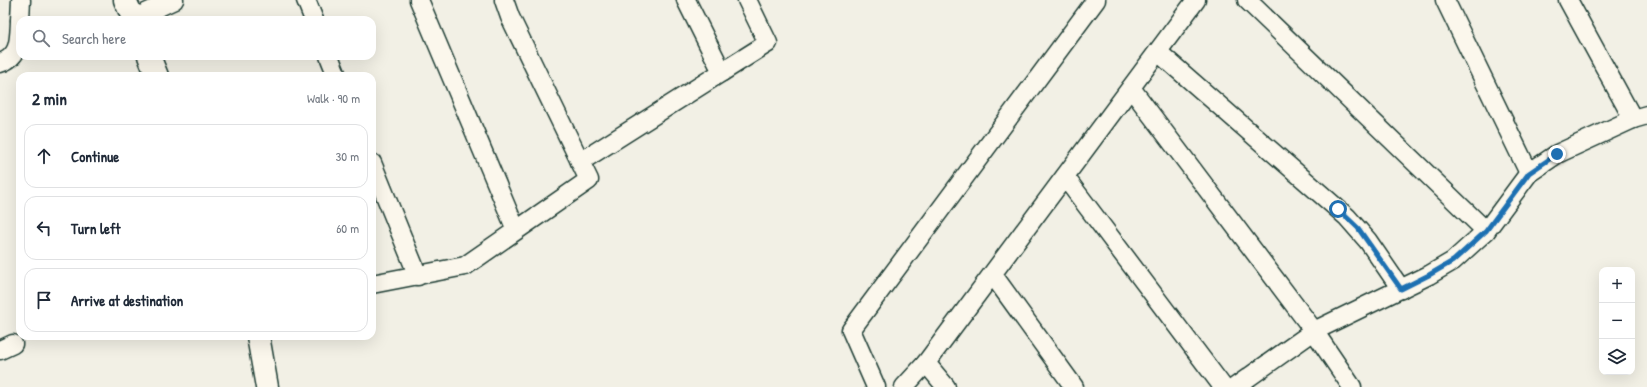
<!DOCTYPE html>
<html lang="en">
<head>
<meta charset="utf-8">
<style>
  :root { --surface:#fff; --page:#f2f2f3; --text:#1f2937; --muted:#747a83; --line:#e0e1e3 }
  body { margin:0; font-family:"Patrick Hand",sans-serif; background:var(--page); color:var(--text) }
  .controls { position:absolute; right:12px; bottom:12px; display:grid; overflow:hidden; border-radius:8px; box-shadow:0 4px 16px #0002 }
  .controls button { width:36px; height:36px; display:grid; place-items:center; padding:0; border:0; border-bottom:1px solid var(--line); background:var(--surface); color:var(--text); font:20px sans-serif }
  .stop { position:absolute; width:12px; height:12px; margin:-9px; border:3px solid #1f6fb2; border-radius:50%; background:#fff }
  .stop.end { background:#1f6fb2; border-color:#fff; box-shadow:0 1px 4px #0008 }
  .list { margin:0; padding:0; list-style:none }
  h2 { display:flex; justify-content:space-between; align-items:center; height:52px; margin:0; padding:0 16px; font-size:17px }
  h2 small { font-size:13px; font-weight:400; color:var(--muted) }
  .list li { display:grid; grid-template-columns:26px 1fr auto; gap:12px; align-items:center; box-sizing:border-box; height:64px; margin:0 8px 8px; padding:0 8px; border:1px solid var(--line); border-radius:12px }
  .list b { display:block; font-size:15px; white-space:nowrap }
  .list em { font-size:13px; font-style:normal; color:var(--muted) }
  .icon { flex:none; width:22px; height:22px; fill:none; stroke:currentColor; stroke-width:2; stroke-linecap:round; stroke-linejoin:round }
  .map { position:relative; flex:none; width:1647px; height:387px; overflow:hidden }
  .search { position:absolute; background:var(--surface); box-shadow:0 4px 16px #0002; left:16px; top:16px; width:360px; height:44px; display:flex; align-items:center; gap:10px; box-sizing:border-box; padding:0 14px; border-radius:12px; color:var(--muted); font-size:15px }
  .panel { position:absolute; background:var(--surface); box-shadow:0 4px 16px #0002; left:16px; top:72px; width:360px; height:268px; border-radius:12px }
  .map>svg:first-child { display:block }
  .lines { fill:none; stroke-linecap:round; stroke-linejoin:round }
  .street-casing { stroke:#1f3d34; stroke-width:21 }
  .secondary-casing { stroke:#1f3d34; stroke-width:25 }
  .street { stroke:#fbf7ec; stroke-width:18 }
  .secondary { stroke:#fbf7ec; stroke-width:22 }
  .route { stroke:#1f6fb2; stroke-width:5 }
</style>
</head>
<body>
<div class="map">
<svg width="1647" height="387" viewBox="0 0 1647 387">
  <rect width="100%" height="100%" fill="#f2f0e5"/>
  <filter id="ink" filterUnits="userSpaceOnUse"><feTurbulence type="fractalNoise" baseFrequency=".025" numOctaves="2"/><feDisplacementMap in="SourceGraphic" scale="8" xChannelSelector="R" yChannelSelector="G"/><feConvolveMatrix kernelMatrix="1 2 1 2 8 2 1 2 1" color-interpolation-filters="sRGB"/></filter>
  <g filter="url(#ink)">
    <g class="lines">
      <g class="street-casing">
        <g id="street">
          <polyline points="306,0 314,20"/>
          <polyline points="419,0 516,230"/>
          <polyline points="1247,0 1486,231"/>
          <polyline points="1445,0 1529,173"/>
          <polyline points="1568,0 1633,119"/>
          <polyline points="133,19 174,0"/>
          <polyline points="20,20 21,0"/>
          <polyline points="1158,52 1347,217 1368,241 1401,289"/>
          <polyline points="329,56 337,76"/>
          <path d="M0 63C20 57 19 40 20 21"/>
          <polyline points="722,72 768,43 747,0"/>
          <polyline points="1131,88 1314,331 1352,387"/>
          <polyline points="580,162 722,72 686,0"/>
          <polyline points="372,163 418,276"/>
          <polyline points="1065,177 1223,387"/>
          <polyline points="993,275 1074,387"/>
          <polyline points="372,284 465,266 589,180 510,17 504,0"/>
          <polyline points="0,350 13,344"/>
          <polyline points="876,387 851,330 1096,0"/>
          <polyline points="904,387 926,363"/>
          <polyline points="946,387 926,363 1196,0"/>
          <polyline points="1235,387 1314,331 1429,275 1453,261 1486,231 1529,173 1557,154 1633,119 1647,115"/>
        </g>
      </g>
      <g class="secondary-casing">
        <g id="secondary">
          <polyline points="125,0 134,20"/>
          <polyline points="149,56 157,76"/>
          <polyline points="258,336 267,387"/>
        </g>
      </g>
      <use href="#street" class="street"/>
      <use href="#secondary" class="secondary"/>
    </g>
  </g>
  <g class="lines" filter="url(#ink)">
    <polyline class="route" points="1338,209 1358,228 1401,289 1429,275 1453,261 1486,231 1529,173 1557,154"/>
  </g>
</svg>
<div class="controls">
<button>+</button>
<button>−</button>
<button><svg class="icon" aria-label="layers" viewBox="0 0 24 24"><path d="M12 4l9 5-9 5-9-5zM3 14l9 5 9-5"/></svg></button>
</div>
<div class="stop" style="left:1338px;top:209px"></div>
<div class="stop end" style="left:1557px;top:154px"></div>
<div class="search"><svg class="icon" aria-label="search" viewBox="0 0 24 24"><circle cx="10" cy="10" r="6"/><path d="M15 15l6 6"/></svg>Search here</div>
<section class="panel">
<h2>2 min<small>Walk · 90 m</small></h2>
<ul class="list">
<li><svg class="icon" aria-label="ahead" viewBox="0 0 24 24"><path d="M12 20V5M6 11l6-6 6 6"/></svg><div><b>Continue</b></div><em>30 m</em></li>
<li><svg class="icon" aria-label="left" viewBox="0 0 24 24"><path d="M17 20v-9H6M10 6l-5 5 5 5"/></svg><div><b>Turn left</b></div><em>60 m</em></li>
<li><svg class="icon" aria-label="arrive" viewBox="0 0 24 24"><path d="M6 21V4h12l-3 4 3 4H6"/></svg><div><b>Arrive at destination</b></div></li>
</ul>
</section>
</div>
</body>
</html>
